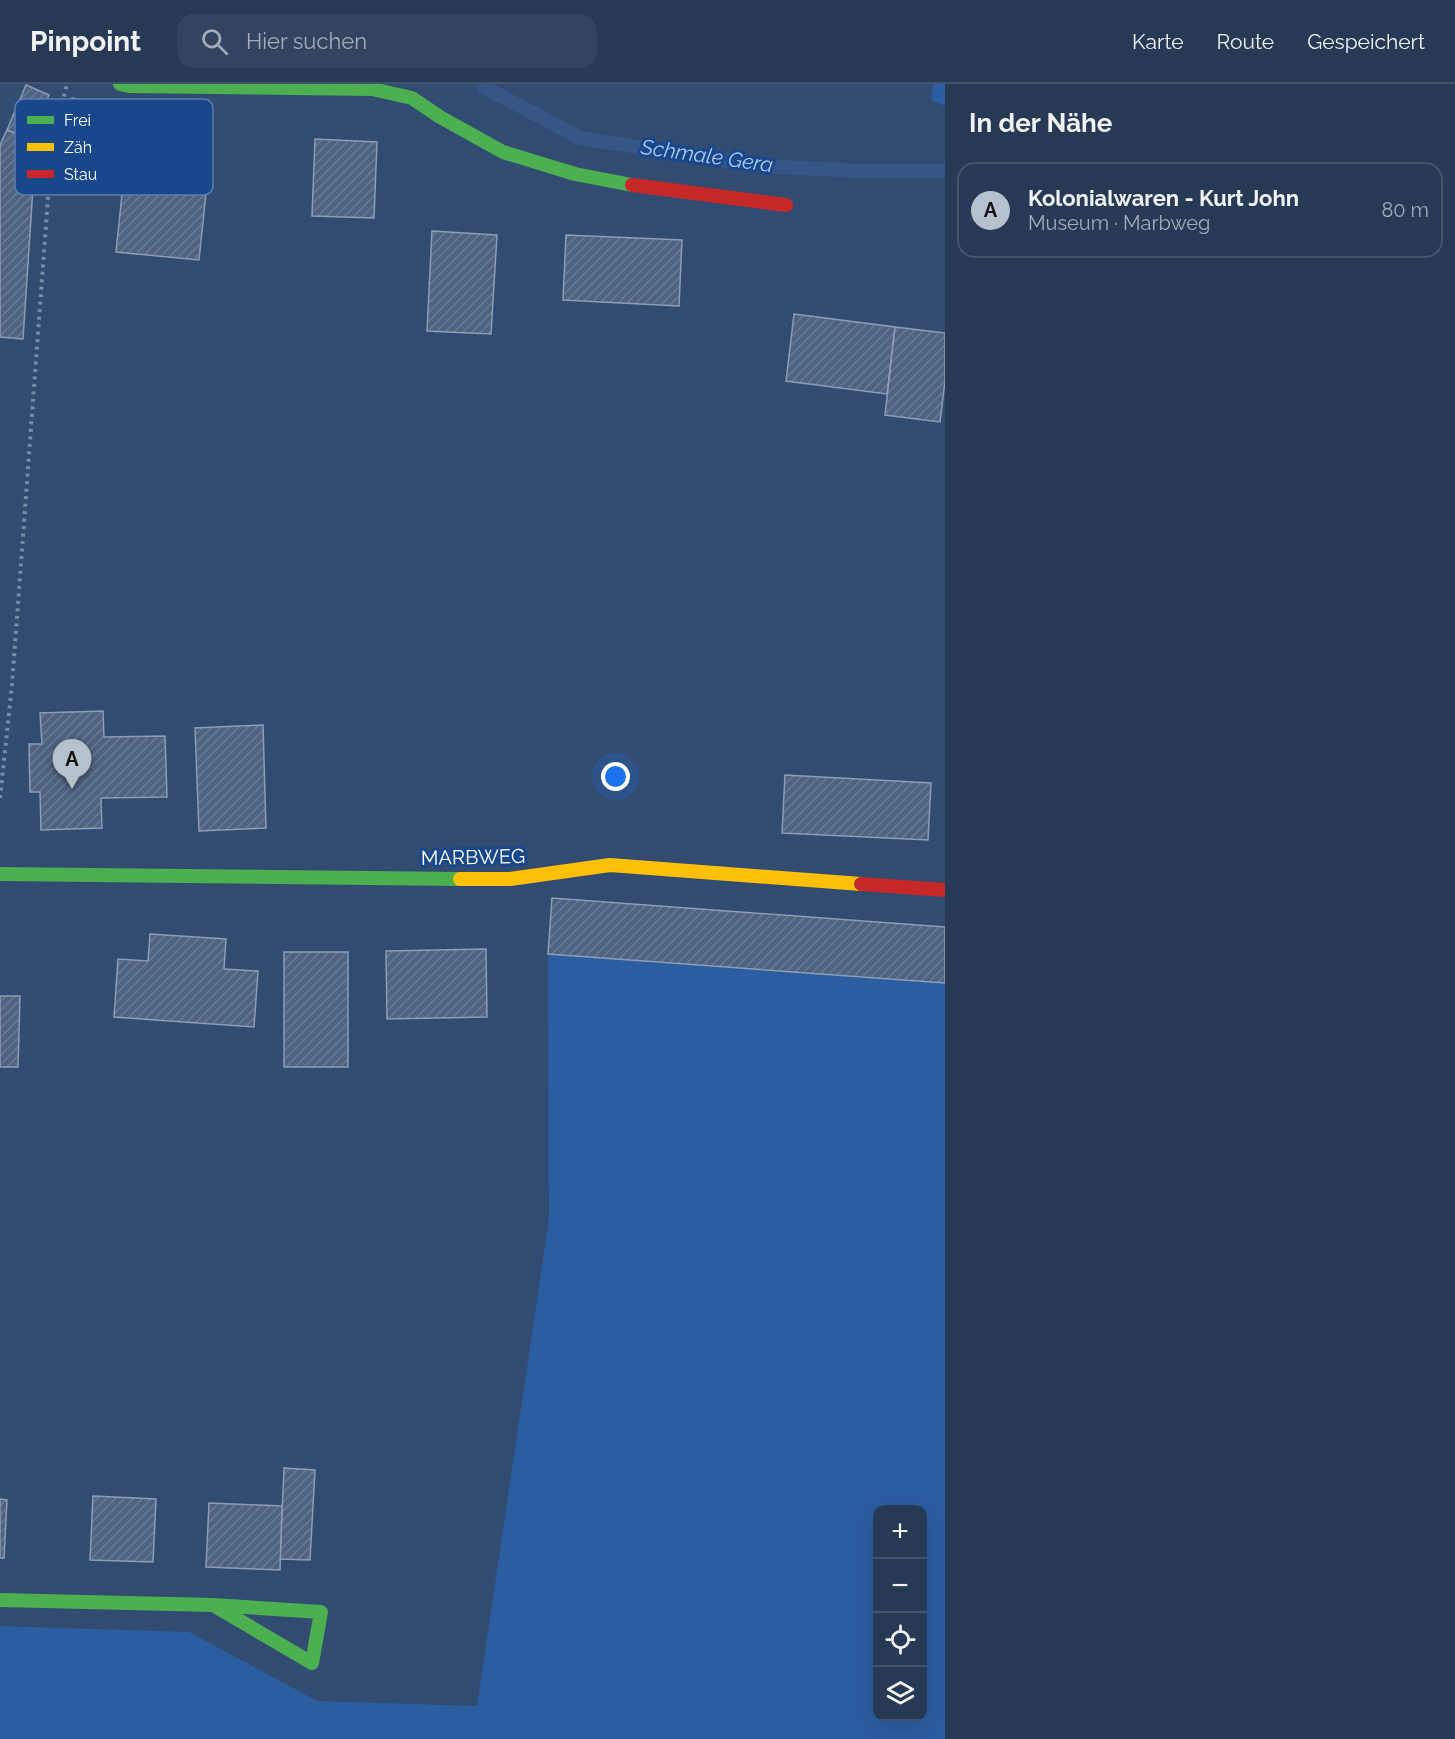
<!DOCTYPE html>
<html lang="de">
<head>
<meta charset="utf-8">
<style>
  :root { --surface:#263955; --page:#32445f; --text:#f1f3f6; --muted:#a4acb9; --line:#42536c; --accent:#b7c0cd }
  body { margin:0; font-family:Raleway,sans-serif; background:var(--page); color:var(--text) }
  .controls { position:absolute; right:18px; bottom:18px; display:grid; overflow:hidden; border-radius:12px; box-shadow:0 6px 24px #0002 }
  .controls button { width:54px; height:54px; display:grid; place-items:center; padding:0; border:0; border-bottom:2px solid var(--line); background:var(--surface); color:var(--text); font:30px sans-serif }
  .you { position:absolute; left:616px; top:693px; width:21px; height:21px; margin:-15px; border:4px solid #fff; border-radius:50%; background:#1a73e8; box-shadow:0 0 0 9px #1a73e833 }
  .badge { display:grid; place-items:center; width:39px; height:39px; border-radius:50%; background:var(--accent); color:#111; font-size:20px; font-weight:700 }
  .pin { position:absolute; translate:-50% -50px; filter:drop-shadow(0 2px 3px #0008) }
  .pin::after { content:''; position:absolute; top:32px; width:21px; height:18px; background:inherit; clip-path:polygon(0 0,100% 0,50% 100%) }
  .list { margin:0; padding:0; list-style:none }
  h2 { display:flex; justify-content:space-between; align-items:center; height:78px; margin:0; padding:0 24px; font-size:26px }
  h2 small { font-size:20px; font-weight:400; color:var(--muted) }
  .list li { display:grid; grid-template-columns:39px 1fr auto; gap:18px; align-items:center; box-sizing:border-box; height:96px; margin:0 12px 12px; padding:0 12px; border:2px solid var(--line); border-radius:18px }
  .list b { display:block; font-size:22px; white-space:nowrap }
  .list p { margin:0; font-size:20px; white-space:nowrap; color:var(--muted) }
  .list em { font-size:20px; font-style:normal; color:var(--muted) }
  .icon { flex:none; width:33px; height:33px; fill:none; stroke:currentColor; stroke-width:2; stroke-linecap:round; stroke-linejoin:round }
  .map { position:relative; flex:none; width:945px; height:1655px; overflow:hidden }
  header { display:flex; align-items:center; gap:36px; box-sizing:border-box; height:84px; padding:0 30px; background:var(--surface); border-bottom:2px solid var(--line) }
  header strong { font-size:28px }
  nav { display:flex; gap:33px; margin-inline-start:auto; font-size:21px }
  .search { width:420px; height:54px; background:var(--page); display:flex; align-items:center; gap:15px; box-sizing:border-box; padding:0 21px; border-radius:18px; color:var(--muted); font-size:22px }
  main { display:flex }
  aside { flex:1; background:var(--surface) }
  .map>svg:first-child { display:block }
  .grass { fill:#2b5da1; fill-rule:evenodd }
  .lines { fill:none; stroke-linecap:round; stroke-linejoin:round }
  .stream { stroke:#355788; stroke-width:14 }
  .building { fill:url(#building-hatch); stroke:#8d9db3; stroke-width:1.5 }
  .path { stroke:#798ca5; stroke-width:4; stroke-dasharray:3 4.5; stroke-linecap:butt }
  .fast { stroke:#4caf50; stroke-width:14 }
  .slow { stroke:#ffc107; stroke-width:14 }
  .jam { stroke:#c62828; stroke-width:14 }
  .labels { text-anchor:middle; stroke-width:6; stroke-linejoin:round; paint-order:stroke }
  .street-label { font-size:20px; fill:#fff; stroke:#18478b }
  .water-label { font-size:21px; font-style:italic; fill:#adccf5; stroke:#18478b }
  .key { fill:#18478b; stroke:#5d7eae; stroke-width:1.5 }
  .key-label { font-size:16px; fill:#fff }
</style>
</head>
<body>
<header>
<strong>Pinpoint</strong>
<div class="search"><svg class="icon" aria-label="search" viewBox="0 0 24 24"><circle cx="10" cy="10" r="6"/><path d="M15 15l6 6"/></svg>Hier suchen</div>
<nav><a>Karte</a><a>Route</a><a>Gespeichert</a></nav>
</header>
<main>
<div class="map">
<svg width="945" height="1655" viewBox="0 0 945 1655">
  <defs>
    <pattern id="building-hatch" width="6" height="6" patternUnits="userSpaceOnUse" patternTransform="scale(1.5)"><rect width="6" height="6" fill="#4e6381"/><path d="M-1 1l2-2M0 6l6-6M5 7l2-2" fill="none" stroke="#697a94"/></pattern>
  </defs>
  <rect width="100%" height="100%" fill="#324c71"/>
  <g class="grass">
    <polygon points="933,0 945,0 945,22 931,16"/>
    <path d="M548 870 945 899V1655H0V1542L189 1548 317 1617 477 1622 549 1135ZM878 1426H922V1632H878Z"/>
  </g>
  <g class="lines">
    <polyline class="stream" points="483,0 484,3 580,54 762,82 860,87 945,87"/>
  </g>
  <g class="building">
    <polygon points="26,1 49,11 30,56 7,46"/>
    <polygon points="72,14 112,21 103,81 63,75"/>
    <polygon points="7,46 36,58 23,255 0,253 0,61"/>
    <polygon points="315,55 377,58 374,134 312,132"/>
    <polygon points="126,72 209,80 199,176 116,168"/>
    <polygon points="432,147 497,151 491,250 427,247"/>
    <polygon points="566,151 682,156 679,222 563,216"/>
    <polygon points="794,230 895,243 887,310 786,297"/>
    <polygon points="895,243 945,249 945,297 940,338 885,331"/>
    <polygon points="103,627 104,653 165,652 167,713 101,714 102,744 41,746 40,708 30,708 29,660 42,660 40,629"/>
    <polygon points="263,641 266,744 199,747 195,644"/>
    <polygon points="785,691 931,699 928,756 782,749"/>
    <polygon points="552,814 945,843 945,899 548,870"/>
    <polygon points="150,850 226,855 224,885 258,887 254,943 114,933 118,875 148,877"/>
    <polygon points="486,865 487,933 387,935 386,867"/>
    <rect x="284" y="868" width="64" height="115"/>
    <polygon points="0,912 20,912 18,983 0,983"/>
    <polygon points="284,1384 315,1386 310,1476 280,1475"/>
    <polygon points="93,1412 156,1415 153,1478 90,1476"/>
    <polygon points="0,1415 7,1416 4,1474 0,1474"/>
    <polygon points="209,1419 282,1422 280,1486 206,1483"/>
  </g>
  <g class="lines">
    <polyline class="path" points="0,714 12,601 52,60 67,0"/>
    <g class="fast">
      <polyline points="120,0 129,2 372,5 412,14 440,33 503,68 575,90 632,101"/>
      <polyline points="0,790 460,795"/>
      <polyline points="0,1516 213,1521 321,1528 312,1579 213,1521"/>
    </g>
    <polyline class="slow" points="460,795 510,795 610,781 861,800"/>
    <g class="jam">
      <polyline points="632,101 786,121"/>
      <polyline points="861,800 945,806"/>
    </g>
  </g>
  <g class="labels">
    <g class="street-label">
      <text transform="translate(473 773) rotate(-1)" y="7">MARBWEG</text>
    </g>
    <g class="water-label">
      <text transform="translate(707 72) rotate(8)" y="7">Schmale Gera</text>
    </g>
  </g>
  <rect x="15" y="15" width="198" height="96" rx="9" class="key"/>
  <rect x="27" y="32" width="27" height="8" fill="#4caf50"/>
  <rect x="27" y="59" width="27" height="8" fill="#ffc107"/>
  <rect x="27" y="86" width="27" height="8" fill="#c62828"/>
  <g class="key-label">
    <text x="64" y="42">Frei</text>
    <text x="64" y="69">Zäh</text>
    <text x="64" y="96">Stau</text>
  </g>
</svg>
<div class="controls">
<button>+</button>
<button>−</button>
<button><svg class="icon" aria-label="locate" viewBox="0 0 24 24"><circle cx="12" cy="12" r="6"/><path d="M12 2v4M12 18v4M2 12h4M18 12h4"/></svg></button>
<button><svg class="icon" aria-label="layers" viewBox="0 0 24 24"><path d="M12 4l9 5-9 5-9-5zM3 14l9 5 9-5"/></svg></button>
</div>
<div class="you"></div>
<div class="pin badge" style="left:72px;top:705px">A</div>
</div>
<aside>
<h2>In der Nähe<small></small></h2>
<ul class="list">
<li><span class="badge">A</span><div><b>Kolonialwaren - Kurt John</b><p>Museum · Marbweg</p></div><em>80 m</em></li>
</ul>
</aside>
</main>
</body>
</html>
